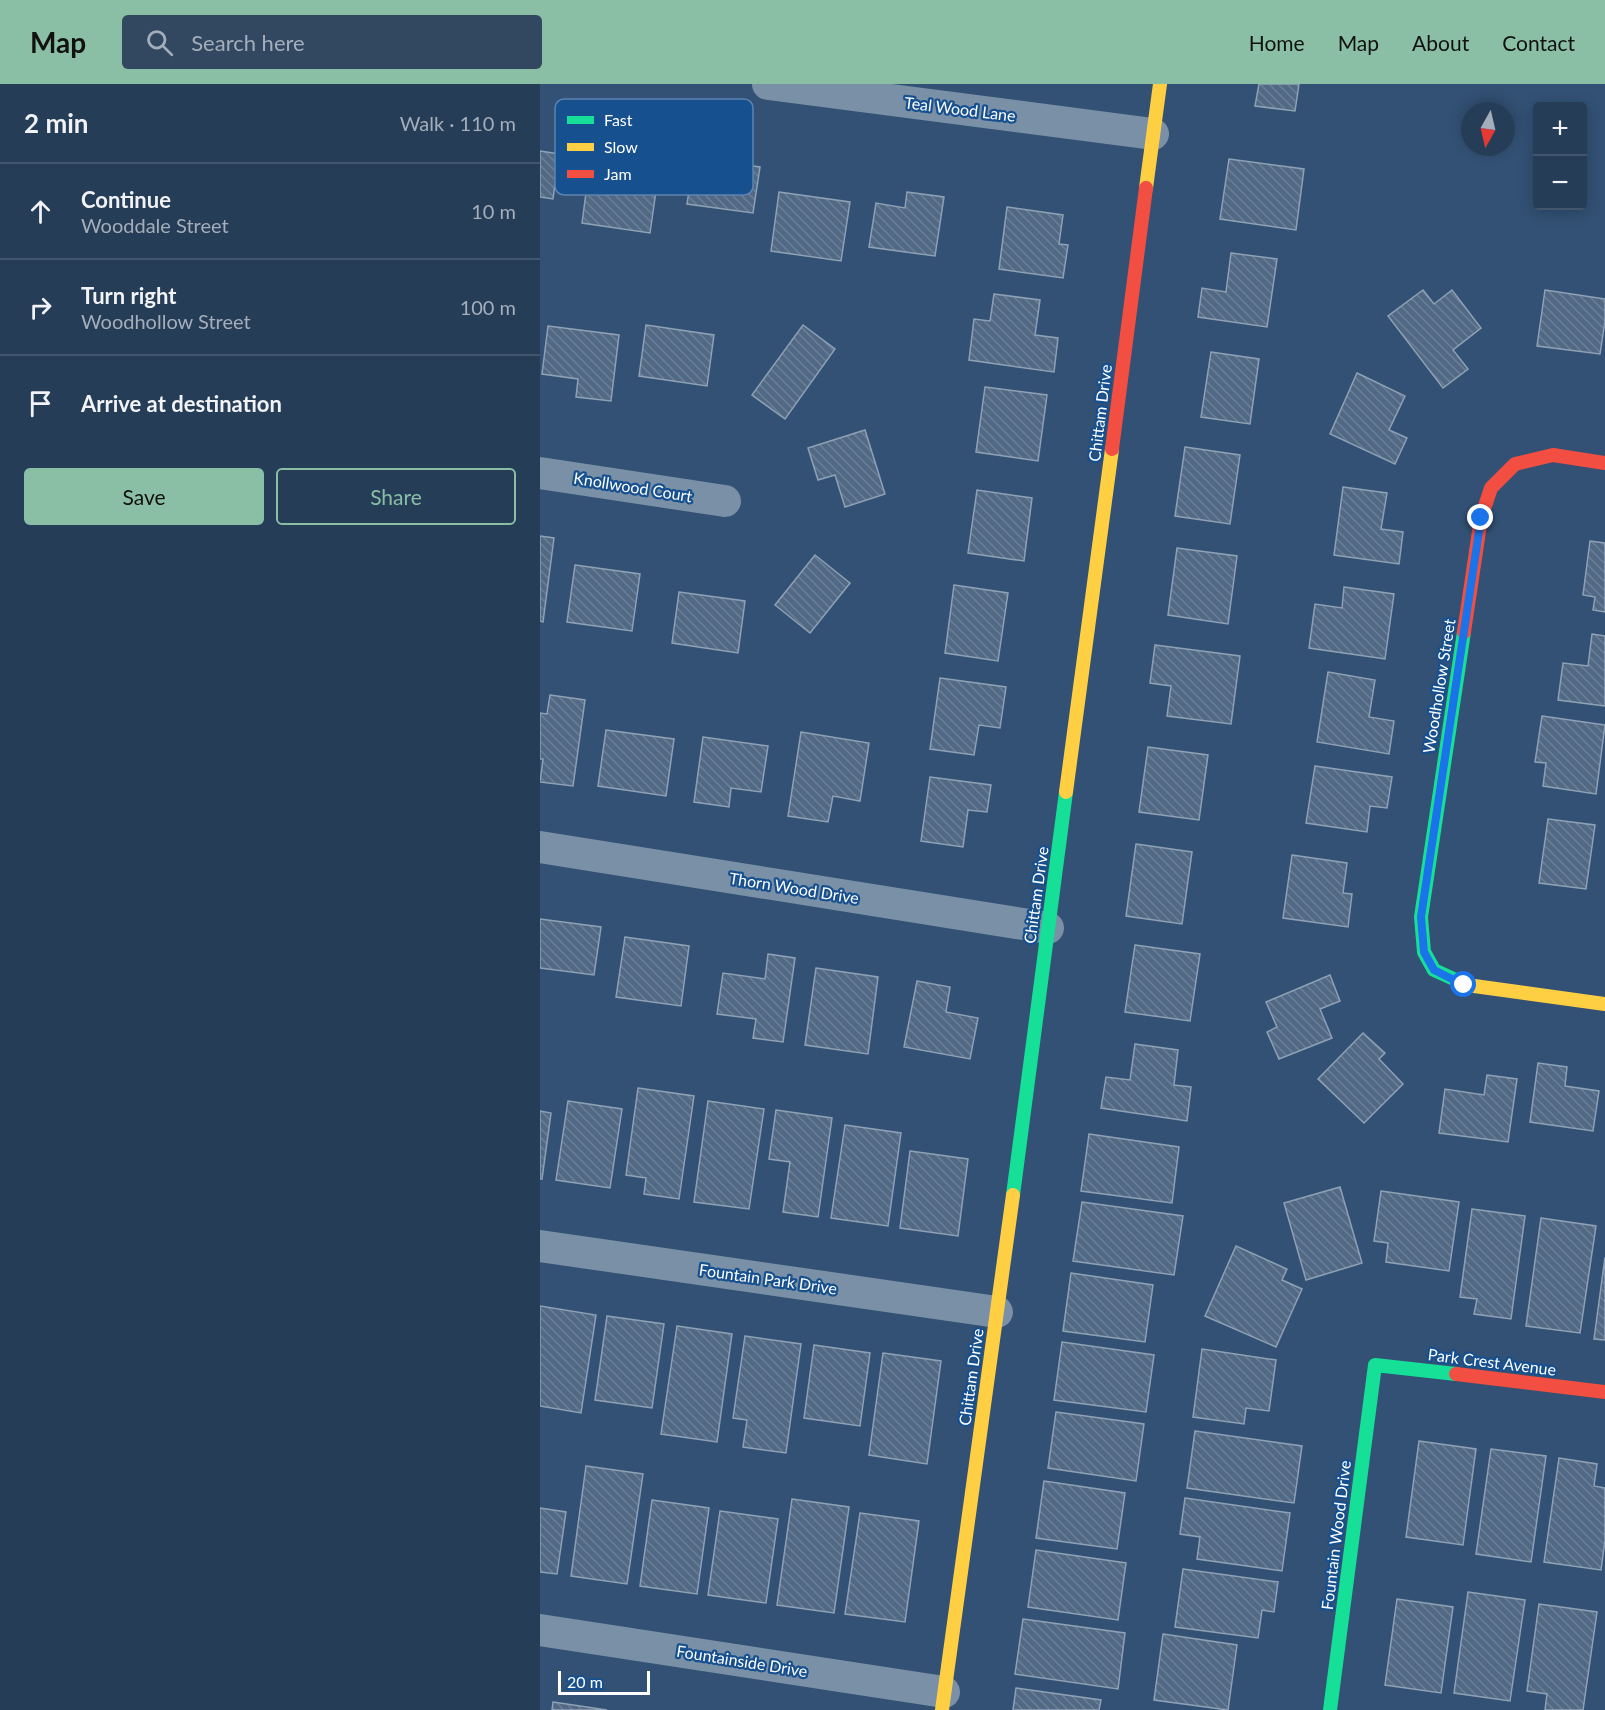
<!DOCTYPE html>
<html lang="en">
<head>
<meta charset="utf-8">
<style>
  :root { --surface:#263d57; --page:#324861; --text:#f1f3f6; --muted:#a4aeba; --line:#42566d; --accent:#8abfa5 }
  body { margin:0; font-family:Lato,sans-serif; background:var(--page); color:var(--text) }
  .controls { position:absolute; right:18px; top:18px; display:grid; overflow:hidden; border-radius:6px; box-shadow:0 3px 15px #0003 }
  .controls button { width:54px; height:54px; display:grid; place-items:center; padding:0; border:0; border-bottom:2px solid var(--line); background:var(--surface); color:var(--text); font:30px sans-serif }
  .compass { position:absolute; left:921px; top:18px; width:54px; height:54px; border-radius:50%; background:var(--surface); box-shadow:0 3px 15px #0003; rotate:188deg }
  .scale { position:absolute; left:18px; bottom:15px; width:92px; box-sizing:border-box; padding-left:6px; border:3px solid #fff; border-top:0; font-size:16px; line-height:21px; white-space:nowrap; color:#fff; -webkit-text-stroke:4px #17508f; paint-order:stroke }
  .stop { position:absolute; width:18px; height:18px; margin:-14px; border:4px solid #1a73e8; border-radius:50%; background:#fff }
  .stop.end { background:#1a73e8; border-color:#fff; box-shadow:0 2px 6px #0008 }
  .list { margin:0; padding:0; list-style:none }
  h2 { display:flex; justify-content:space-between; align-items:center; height:78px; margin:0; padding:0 24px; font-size:26px }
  h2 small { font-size:20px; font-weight:400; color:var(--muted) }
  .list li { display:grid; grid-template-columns:39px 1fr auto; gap:18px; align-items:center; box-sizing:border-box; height:96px; padding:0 24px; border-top:2px solid var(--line) }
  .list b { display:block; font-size:22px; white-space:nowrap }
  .list p { margin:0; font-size:20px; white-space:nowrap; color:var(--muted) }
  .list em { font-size:20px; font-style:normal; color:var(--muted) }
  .actions { display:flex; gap:12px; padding:18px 24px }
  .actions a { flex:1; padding:14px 0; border:2px solid var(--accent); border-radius:6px; text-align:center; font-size:21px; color:var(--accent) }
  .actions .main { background:var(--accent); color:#111 }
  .icon { flex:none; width:33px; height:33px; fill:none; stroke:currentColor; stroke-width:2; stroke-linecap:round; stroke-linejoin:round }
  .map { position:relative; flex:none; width:1065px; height:1626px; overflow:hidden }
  header { display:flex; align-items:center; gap:36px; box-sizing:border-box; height:84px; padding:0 30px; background:var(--accent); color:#111 }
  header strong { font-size:28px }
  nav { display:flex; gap:33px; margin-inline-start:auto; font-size:21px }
  .search { width:420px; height:54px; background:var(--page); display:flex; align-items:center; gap:15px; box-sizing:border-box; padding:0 21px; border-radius:6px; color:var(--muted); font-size:22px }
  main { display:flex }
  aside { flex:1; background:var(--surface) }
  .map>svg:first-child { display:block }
  .building { fill:url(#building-back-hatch); stroke:#8ea1b5; stroke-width:1.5 }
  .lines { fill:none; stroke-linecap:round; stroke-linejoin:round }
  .street { stroke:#7990a7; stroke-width:32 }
  .fast { stroke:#16e098; stroke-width:14 }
  .slow { stroke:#ffcf43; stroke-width:14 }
  .jam { stroke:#f24e42; stroke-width:14 }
  .route { stroke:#1a73e8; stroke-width:8 }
  .labels { text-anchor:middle; stroke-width:4.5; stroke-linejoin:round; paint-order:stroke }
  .street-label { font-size:16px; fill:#fff; stroke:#17508f }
  .key { fill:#17508f; stroke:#5d84b1; stroke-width:1.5 }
  .key-label { font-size:16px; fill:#fff }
</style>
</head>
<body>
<header>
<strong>Map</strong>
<div class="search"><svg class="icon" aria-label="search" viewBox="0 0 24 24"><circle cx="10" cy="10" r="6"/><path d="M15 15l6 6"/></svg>Search here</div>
<nav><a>Home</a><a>Map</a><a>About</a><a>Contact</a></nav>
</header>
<main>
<aside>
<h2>2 min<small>Walk · 110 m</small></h2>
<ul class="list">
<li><svg class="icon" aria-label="ahead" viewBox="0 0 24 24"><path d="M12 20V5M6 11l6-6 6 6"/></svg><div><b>Continue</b><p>Wooddale Street</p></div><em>10 m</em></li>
<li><svg class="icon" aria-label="right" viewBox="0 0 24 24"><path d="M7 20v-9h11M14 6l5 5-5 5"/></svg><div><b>Turn right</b><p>Woodhollow Street</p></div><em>100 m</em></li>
<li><svg class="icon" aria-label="arrive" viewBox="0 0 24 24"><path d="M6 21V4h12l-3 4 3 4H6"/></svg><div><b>Arrive at destination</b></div></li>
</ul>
<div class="actions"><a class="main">Save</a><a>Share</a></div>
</aside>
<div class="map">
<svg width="1065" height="1626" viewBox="0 0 1065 1626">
  <defs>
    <pattern id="building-back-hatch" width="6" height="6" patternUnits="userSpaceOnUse" patternTransform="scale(1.5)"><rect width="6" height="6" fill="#516984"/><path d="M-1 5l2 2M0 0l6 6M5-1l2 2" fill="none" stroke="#6b8096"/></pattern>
  </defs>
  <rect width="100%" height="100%" fill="#325174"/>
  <g class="building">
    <polygon points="719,0 759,0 755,27 715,22"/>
    <polygon points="53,56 90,61 86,89 118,93 110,149 42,139"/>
    <polygon points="0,67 19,70 13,115 0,113"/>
    <polygon points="154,74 220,83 213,129 147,120"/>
    <polygon points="689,75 764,85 756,146 680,135"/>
    <polygon points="239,108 310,118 301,177 231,167"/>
    <polygon points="367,108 404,113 395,172 329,163 336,119 365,124"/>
    <polygon points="467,123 523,131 519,160 528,161 523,194 459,185"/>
    <polygon points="691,169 737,175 727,243 658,233 662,204 686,208"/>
    <polygon points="883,206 894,220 912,206 941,244 913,266 928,285 903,304 848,232"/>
    <polygon points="1005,206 1065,215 1065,237 1060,270 997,262"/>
    <polygon points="454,210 500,216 495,251 518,254 514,288 429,276 434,235 450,237"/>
    <polygon points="106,241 174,251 167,302 99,292"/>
    <polygon points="263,241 295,265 245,335 212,311"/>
    <polygon points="8,242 79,251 71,317 36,313 38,295 2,290"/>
    <polygon points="671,268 719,275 710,340 661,333"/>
    <polygon points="817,289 865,312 849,346 867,354 855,380 790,350"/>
    <polygon points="445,303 507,311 498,377 436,368"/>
    <polygon points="325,346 345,410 305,423 295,391 278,396 268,364"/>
    <polygon points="645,363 700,371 690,440 635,432"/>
    <polygon points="803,403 847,409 841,445 863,448 859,480 794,471"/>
    <polygon points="437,406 492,414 484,477 428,469"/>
    <polygon points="0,452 14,454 3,538 0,537"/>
    <polygon points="1050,457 1065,459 1065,528 1053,526 1055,513 1043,511"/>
    <polygon points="637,464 697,472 688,540 628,531"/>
    <polygon points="275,471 310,499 270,549 235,521"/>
    <polygon points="35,481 100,490 92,547 27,538"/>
    <polygon points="414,501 468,509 458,577 405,569"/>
    <polygon points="804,503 854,510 845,575 769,564 775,520 802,524"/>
    <polygon points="139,508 205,517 198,569 132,559"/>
    <polygon points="1052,550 1065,552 1065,622 1018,616 1023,579 1048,582"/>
    <polygon points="615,561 700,572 691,640 627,632 631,602 610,599"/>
    <polygon points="788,588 835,596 829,633 854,637 849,670 777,658"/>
    <polygon points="400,594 466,603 460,644 439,641 434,671 390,665"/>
    <polygon points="10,611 45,616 33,702 0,698 3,675 0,675 0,629 7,630"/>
    <polygon points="1002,632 1065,641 1056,710 1003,702 1006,679 995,678"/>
    <polygon points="66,646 134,655 126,712 58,702"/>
    <polygon points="261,648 329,659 320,717 293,712 288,738 248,732"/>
    <polygon points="163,653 228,662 221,708 191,704 189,723 154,718"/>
    <polygon points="608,663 668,671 659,736 599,728"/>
    <polygon points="775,682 852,693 847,724 830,722 827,748 766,739"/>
    <polygon points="390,693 451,701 447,728 428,726 423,763 381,757"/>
    <polygon points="1008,735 1055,741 1046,805 999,799"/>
    <polygon points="596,760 652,768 642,840 586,832"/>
    <polygon points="752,771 807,779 803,809 812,810 808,843 743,834"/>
    <polygon points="0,835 61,843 54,891 0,884"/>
    <polygon points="85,853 149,862 141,922 76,913"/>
    <polygon points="595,861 660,870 650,937 585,928"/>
    <polygon points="228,870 255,874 243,958 213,954 216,935 177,930 183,889 225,895"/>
    <polygon points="276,884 338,893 328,970 265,961"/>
    <polygon points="790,891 800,917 780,925 792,954 739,975 727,948 737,943 726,918"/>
    <polygon points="377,897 410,903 406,928 438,934 430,975 364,963"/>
    <polygon points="823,949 845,969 839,975 863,1000 824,1039 778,995"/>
    <polygon points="595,960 638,966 634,1001 651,1003 647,1037 561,1024 566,993 590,996"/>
    <polygon points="998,979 1027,983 1025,1002 1059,1007 1053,1047 990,1038"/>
    <polygon points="947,991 977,995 968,1058 899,1049 905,1005 944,1011"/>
    <polygon points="98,1004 154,1012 139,1115 104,1110 106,1094 86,1091"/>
    <polygon points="28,1017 82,1025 70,1104 16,1096"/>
    <polygon points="168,1017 224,1025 209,1125 154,1118"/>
    <polygon points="236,1026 292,1034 278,1133 243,1128 250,1078 229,1075"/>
    <polygon points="0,1027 11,1029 2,1095 0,1095"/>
    <polygon points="305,1041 361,1049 348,1142 291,1134"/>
    <polygon points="549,1050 639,1063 632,1119 541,1107"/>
    <polygon points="370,1067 428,1075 418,1152 360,1144"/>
    <polygon points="800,1103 822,1179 766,1196 744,1119"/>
    <polygon points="841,1107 919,1118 909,1187 846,1178 848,1159 834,1157"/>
    <polygon points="542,1118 643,1132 634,1191 533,1177"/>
    <polygon points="932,1125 985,1132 971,1235 934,1230 937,1215 920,1213"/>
    <polygon points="1001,1134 1056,1142 1040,1249 986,1242"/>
    <polygon points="696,1162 747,1185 742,1196 762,1205 736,1263 665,1232"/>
    <polygon points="1065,1173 1065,1256 1054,1255"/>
    <polygon points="531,1189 613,1201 605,1258 523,1247"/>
    <polygon points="0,1222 56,1231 41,1329 0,1322"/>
    <polygon points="67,1232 124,1240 112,1324 55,1316"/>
    <polygon points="137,1242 192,1250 177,1358 121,1350"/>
    <polygon points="205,1252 261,1260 246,1369 203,1363 207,1336 193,1334"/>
    <polygon points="522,1258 614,1271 606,1328 514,1316"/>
    <polygon points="274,1261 330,1269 320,1342 264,1334"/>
    <polygon points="662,1265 736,1276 729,1327 706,1324 704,1340 653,1333"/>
    <polygon points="343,1269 401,1277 387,1380 329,1371"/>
    <polygon points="516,1328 604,1340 596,1397 508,1384"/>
    <polygon points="655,1347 762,1362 754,1419 647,1404"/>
    <polygon points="879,1357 936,1365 923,1461 866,1453"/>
    <polygon points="951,1365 1006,1372 991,1478 936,1470"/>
    <polygon points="1019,1374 1057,1380 1054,1402 1065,1404 1065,1456 1061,1486 1004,1478"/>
    <polygon points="46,1382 103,1390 87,1500 31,1492"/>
    <polygon points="504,1397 585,1409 577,1465 496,1454"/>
    <polygon points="645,1414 750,1429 742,1487 657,1475 660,1453 640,1450"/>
    <polygon points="252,1415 309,1423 294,1529 237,1521"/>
    <polygon points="112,1416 169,1424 157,1510 100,1502"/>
    <polygon points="0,1424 26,1428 17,1490 0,1488"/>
    <polygon points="180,1427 238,1435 226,1519 168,1511"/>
    <polygon points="320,1429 379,1437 365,1538 305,1530"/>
    <polygon points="496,1466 586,1479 578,1536 488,1523"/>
    <polygon points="643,1485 738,1498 734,1528 722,1526 718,1554 635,1543"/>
    <polygon points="928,1508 985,1516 970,1617 914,1609"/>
    <polygon points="857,1515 913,1523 901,1609 845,1601"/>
    <polygon points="999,1520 1057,1528 1043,1626 1005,1626 1007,1610 987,1607"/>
    <polygon points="483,1535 585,1549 578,1605 475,1590"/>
    <polygon points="623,1550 697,1561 688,1626 614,1616"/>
    <polygon points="476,1604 561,1616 559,1626 473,1626"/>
    <polygon points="13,1618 67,1626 12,1626"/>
  </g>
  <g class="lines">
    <g class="street">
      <polyline points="228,0 613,50"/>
      <polyline points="0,389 185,417"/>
      <polyline points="0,763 508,844"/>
      <polyline points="0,1162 457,1228"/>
      <polyline points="0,1546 404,1608"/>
    </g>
    <g class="fast">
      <polyline points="924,548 881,833 884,868 894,886 927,901"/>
      <polyline points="473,1111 526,708"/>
      <polyline points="790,1626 835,1281 916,1290"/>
    </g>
    <g class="slow">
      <polyline points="606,104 620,0"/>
      <polyline points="526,708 572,365"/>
      <polyline points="927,901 1065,920"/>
      <polyline points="402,1626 473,1111"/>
    </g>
    <g class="jam">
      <polyline points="572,365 606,104"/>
      <polyline points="924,548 941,434 951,404 975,380 1013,371 1065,379"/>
      <polyline points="916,1290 1065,1308"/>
    </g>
  </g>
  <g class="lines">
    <polyline class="route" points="924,901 894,886 884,868 881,833 941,434"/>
  </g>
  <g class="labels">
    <g class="street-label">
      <text transform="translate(420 25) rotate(7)" y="6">Teal Wood Lane</text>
      <text transform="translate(560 329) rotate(-83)" y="6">Chittam Drive</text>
      <text transform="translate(93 403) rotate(9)" y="6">Knollwood Court</text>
      <text transform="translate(899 602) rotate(-81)" y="6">Woodhollow Street</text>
      <text transform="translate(254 804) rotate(9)" y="6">Thorn Wood Drive</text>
      <text transform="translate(496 811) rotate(-82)" y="6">Chittam Drive</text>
      <text transform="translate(228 1195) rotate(8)" y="6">Fountain Park Drive</text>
      <text transform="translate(952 1278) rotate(7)" y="6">Park Crest Avenue</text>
      <text transform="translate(431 1293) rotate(-82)" y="6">Chittam Drive</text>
      <text transform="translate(796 1451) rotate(-83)" y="6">Fountain Wood Drive</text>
      <text transform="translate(202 1577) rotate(9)" y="6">Fountainside Drive</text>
    </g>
  </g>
  <rect x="15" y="15" width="198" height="96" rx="9" class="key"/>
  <rect x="27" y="32" width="27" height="8" fill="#16e098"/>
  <rect x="27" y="59" width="27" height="8" fill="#ffcf43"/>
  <rect x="27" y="86" width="27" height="8" fill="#f24e42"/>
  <g class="key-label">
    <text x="64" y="42">Fast</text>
    <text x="64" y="69">Slow</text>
    <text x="64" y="96">Jam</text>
  </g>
</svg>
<div class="controls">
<button>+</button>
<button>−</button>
</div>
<svg class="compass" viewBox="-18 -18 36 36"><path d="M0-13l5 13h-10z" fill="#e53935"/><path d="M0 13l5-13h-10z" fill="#a4aeba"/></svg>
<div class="scale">20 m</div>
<div class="stop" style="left:924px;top:901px"></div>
<div class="stop end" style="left:941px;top:434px"></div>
</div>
</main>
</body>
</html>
